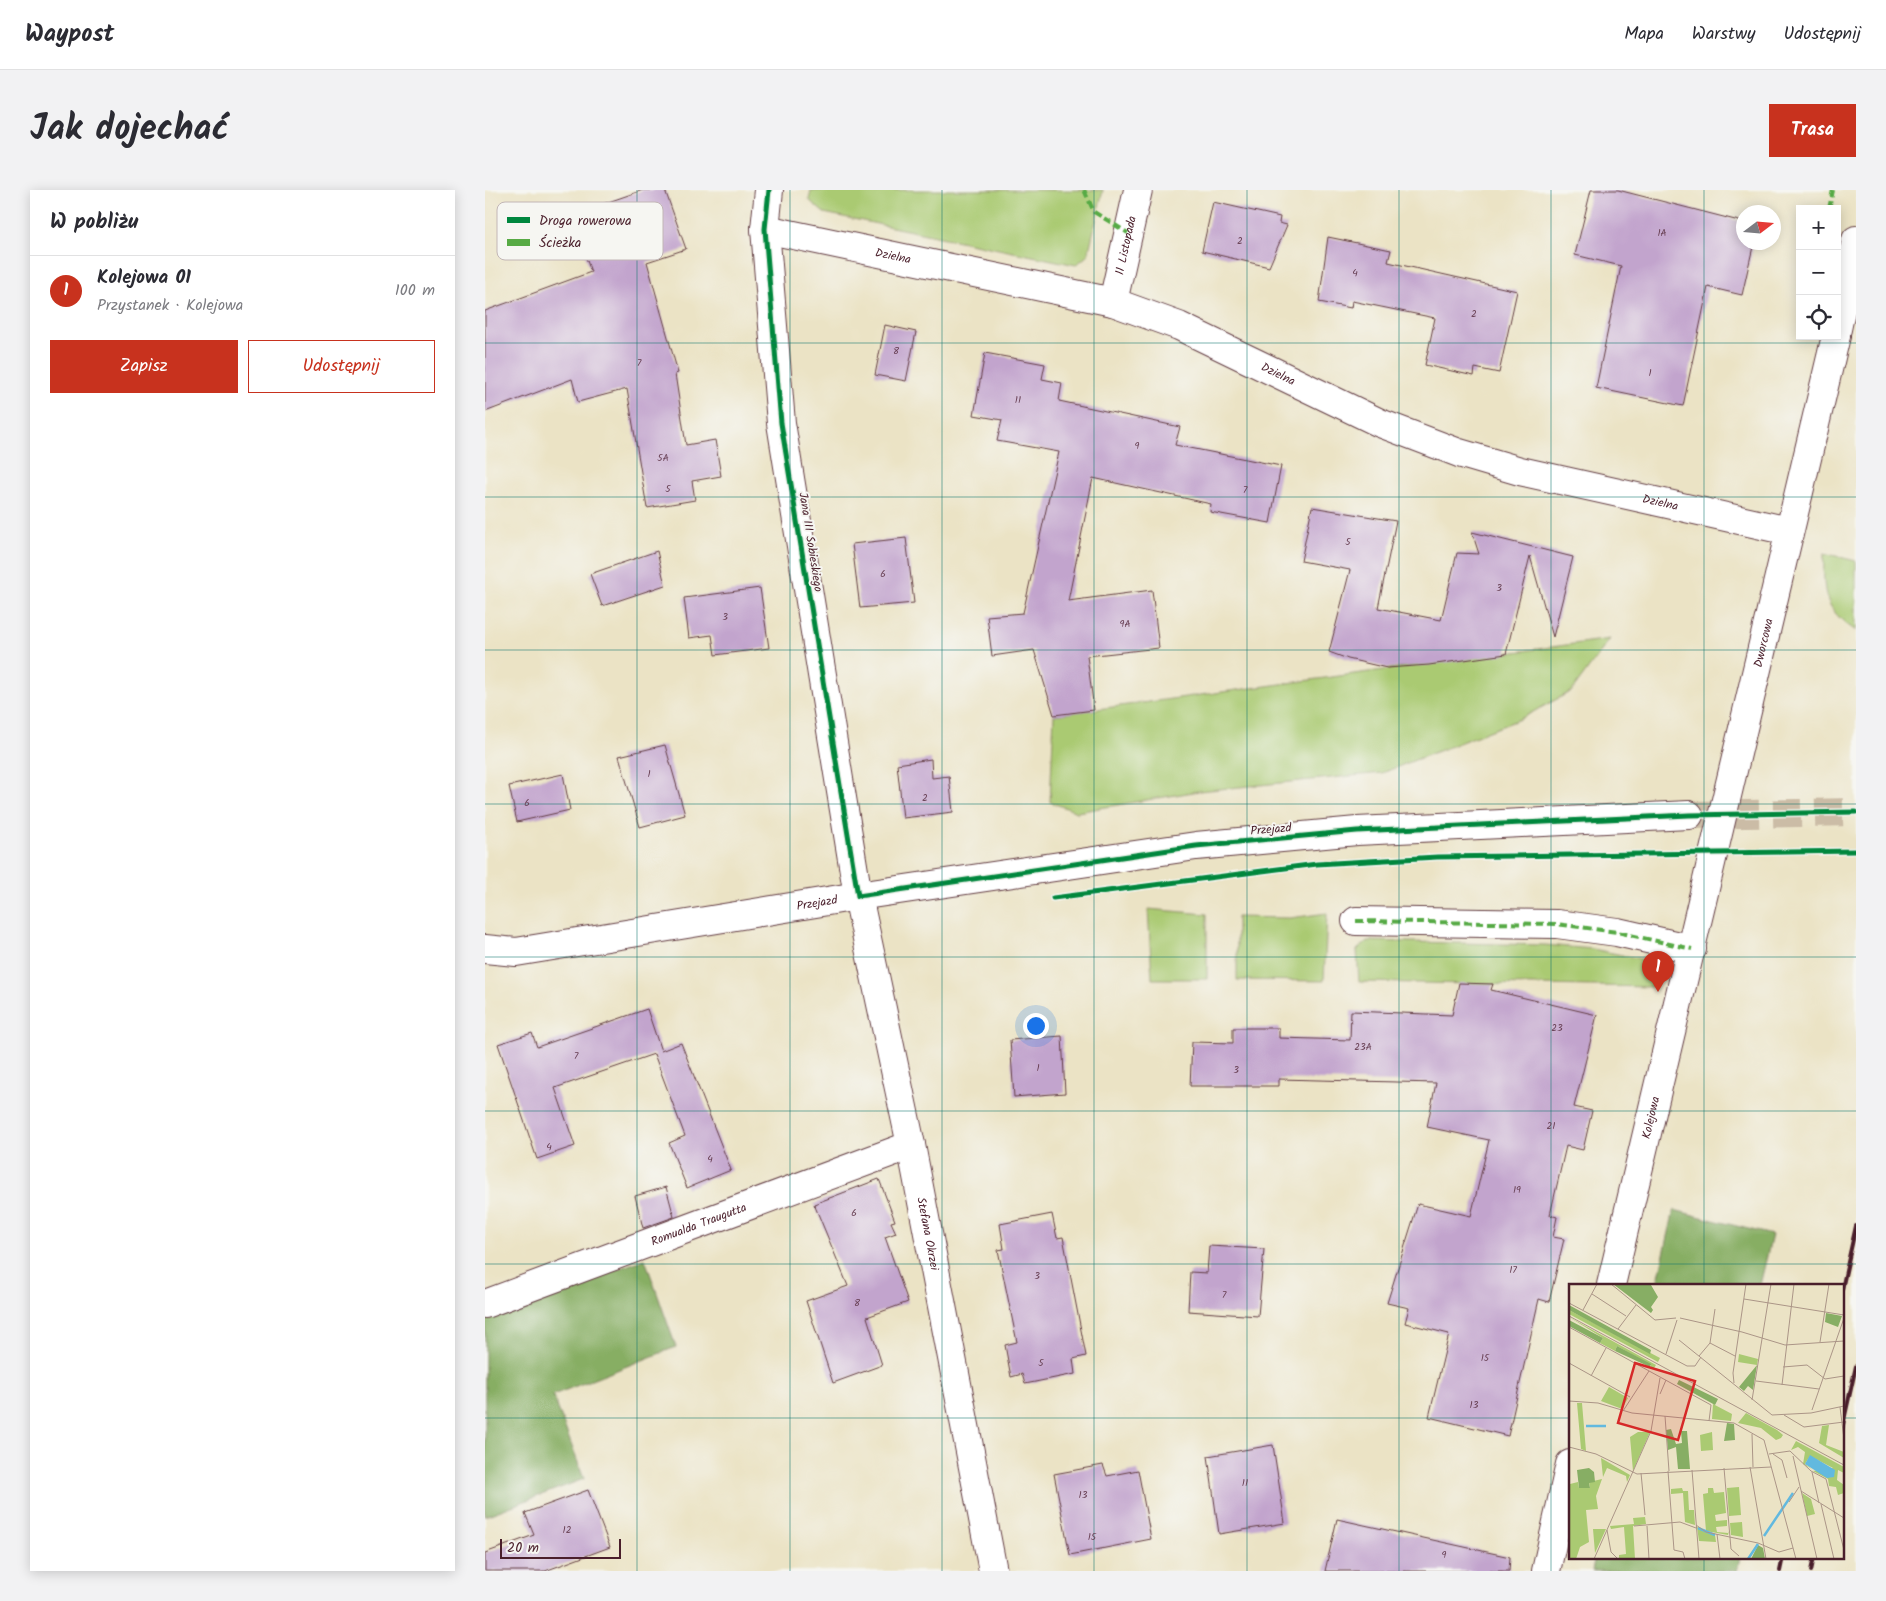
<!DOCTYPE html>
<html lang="pl">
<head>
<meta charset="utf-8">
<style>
  :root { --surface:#fff; --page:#f2f2f3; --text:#2b2b33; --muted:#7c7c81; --line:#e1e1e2; --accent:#c8321e }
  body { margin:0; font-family:Kalam,sans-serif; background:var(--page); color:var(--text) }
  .controls { position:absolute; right:15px; top:15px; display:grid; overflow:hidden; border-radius:0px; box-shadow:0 2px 12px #0003 }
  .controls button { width:45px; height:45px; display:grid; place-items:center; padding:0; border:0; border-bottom:1px solid var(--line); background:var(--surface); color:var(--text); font:25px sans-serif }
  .compass { position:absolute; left:1251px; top:15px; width:45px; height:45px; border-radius:50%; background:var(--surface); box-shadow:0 2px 12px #0003; rotate:74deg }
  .scale { position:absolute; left:15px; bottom:12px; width:121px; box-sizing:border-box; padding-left:5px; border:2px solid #4a1f2b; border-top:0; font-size:14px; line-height:18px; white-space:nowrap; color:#4a1f2b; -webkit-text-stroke:4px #f6f6f2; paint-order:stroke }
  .you { position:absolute; left:550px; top:835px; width:18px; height:18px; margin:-12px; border:4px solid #fff; border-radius:50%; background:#1a73e8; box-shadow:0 0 0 8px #1a73e833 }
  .badge { display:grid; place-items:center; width:32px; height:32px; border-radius:50%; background:var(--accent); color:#fff; font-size:16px; font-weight:700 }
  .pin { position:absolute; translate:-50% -41px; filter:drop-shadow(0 1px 2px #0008) }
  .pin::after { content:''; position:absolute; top:26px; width:18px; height:15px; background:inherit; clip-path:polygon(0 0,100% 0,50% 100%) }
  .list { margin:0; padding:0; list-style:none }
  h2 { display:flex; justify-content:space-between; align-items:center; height:65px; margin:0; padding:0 20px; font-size:21px }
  h2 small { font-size:16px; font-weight:400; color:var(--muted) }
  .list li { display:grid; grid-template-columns:32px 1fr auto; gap:15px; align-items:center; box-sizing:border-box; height:70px; padding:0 20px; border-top:1px solid var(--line) }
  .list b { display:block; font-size:19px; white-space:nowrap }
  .list p { margin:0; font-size:16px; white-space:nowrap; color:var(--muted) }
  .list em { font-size:16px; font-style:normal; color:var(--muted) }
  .actions { display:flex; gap:10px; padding:15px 20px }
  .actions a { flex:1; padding:11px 0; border:1px solid var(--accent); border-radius:0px; text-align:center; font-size:18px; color:var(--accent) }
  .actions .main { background:var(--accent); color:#fff }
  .icon { flex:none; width:28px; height:28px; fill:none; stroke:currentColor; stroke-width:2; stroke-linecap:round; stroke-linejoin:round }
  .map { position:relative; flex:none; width:1371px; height:1381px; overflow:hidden; border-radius:0px }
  header { display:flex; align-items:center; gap:30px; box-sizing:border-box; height:70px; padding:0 25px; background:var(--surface); border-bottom:1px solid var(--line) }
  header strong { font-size:24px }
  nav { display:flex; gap:28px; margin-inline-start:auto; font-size:18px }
  .intro { display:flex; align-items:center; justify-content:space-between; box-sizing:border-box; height:120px; padding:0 30px }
  h1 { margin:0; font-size:35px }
  .button { padding:12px 22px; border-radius:0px; background:var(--accent); color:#fff; font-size:18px; font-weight:700 }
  main { display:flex; gap:30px; padding:0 30px }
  aside { flex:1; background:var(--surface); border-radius:0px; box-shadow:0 2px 12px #0003 }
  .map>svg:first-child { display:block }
  .green { fill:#aaca72; stroke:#7a744e }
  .forest { fill:#87ae64; stroke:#686648 }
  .building { fill:#c2a4cd }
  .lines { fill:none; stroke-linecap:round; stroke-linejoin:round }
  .secondary-tunnel { stroke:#cbbca6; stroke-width:28; stroke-dasharray:28 14; stroke-linecap:butt }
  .street-casing { stroke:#623c42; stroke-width:30 }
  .secondary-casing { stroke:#623c42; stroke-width:30 }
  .street { stroke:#fff; stroke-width:28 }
  .secondary { stroke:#fff; stroke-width:28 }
  .rail { stroke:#4a1f2b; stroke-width:4 }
  .quiet { stroke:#57aa44; stroke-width:4; stroke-dasharray:8 4; stroke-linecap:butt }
  .cycleway-casing { stroke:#f6f6f2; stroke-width:8 }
  .cycleway { stroke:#00873e; stroke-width:5 }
  .grid { fill:none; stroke:#0f766e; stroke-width:1; stroke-opacity:0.55 }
  .labels { text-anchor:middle; stroke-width:4; stroke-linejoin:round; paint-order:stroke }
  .number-label { font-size:10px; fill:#684054 }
  .street-label { font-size:12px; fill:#4a1f2b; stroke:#f6f6f2 }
  .inset-river { fill:none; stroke:#62b9df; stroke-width:2.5 }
  .inset-road { fill:none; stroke:#ab9587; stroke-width:1 }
  .view { fill:#d62828; fill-opacity:0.15; stroke:#d62828; stroke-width:2.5 }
  .inset-edge { fill:none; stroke:#4a1f2b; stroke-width:2.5 }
  .key { fill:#f6f6f2; stroke:#c2b6b6; stroke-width:1 }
  .key-label { font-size:14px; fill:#4a1f2b }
</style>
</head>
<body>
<header>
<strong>Waypost</strong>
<nav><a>Mapa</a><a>Warstwy</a><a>Udostępnij</a></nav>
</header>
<div class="intro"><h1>Jak dojechać</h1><a class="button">Trasa</a></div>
<main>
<aside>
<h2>W pobliżu<small></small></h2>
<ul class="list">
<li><span class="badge">1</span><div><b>Kolejowa 01</b><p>Przystanek · Kolejowa</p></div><em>100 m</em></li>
</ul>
<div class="actions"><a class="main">Zapisz</a><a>Udostępnij</a></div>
</aside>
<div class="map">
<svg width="1371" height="1381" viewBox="0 0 1371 1381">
  <rect width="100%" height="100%" fill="#f6f6f2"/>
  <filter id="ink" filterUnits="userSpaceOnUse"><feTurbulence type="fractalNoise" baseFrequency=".02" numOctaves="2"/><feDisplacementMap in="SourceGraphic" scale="10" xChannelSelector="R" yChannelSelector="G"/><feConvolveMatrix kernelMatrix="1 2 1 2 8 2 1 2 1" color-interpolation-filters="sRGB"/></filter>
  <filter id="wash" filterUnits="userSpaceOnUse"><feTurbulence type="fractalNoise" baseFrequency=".0096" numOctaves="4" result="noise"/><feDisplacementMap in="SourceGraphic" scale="20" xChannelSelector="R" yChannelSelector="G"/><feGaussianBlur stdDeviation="1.12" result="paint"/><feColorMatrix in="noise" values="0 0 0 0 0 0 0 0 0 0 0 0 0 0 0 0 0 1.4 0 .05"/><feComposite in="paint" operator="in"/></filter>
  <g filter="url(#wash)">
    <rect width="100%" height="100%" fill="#ebe3c5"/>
    <g class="green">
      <polygon points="326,0 618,0 603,65 591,75 339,23 324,10"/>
      <path d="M1339 363 1371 371V441C1337 418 1338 401 1339 363Z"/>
      <polygon points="1125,449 1087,501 1035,529 897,583 714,601 592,622 565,612 569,525"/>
      <polygon points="663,719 722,724 722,789 667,789"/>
      <polygon points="842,723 839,791 752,790 752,727 805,728"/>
      <polygon points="882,751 1060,755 1108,759 1171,772 1167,797 874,792 872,760"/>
    </g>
    <g class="forest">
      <polygon points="1189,1020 1287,1045 1275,1095 1172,1095"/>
      <polygon points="160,1069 191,1157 68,1205 99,1289 0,1326 0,1127"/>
      <polygon points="1110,1367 1255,1367 1252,1381 1107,1381"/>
    </g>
    <g id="blocks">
      <g class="building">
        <polygon points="158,0 180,0 201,59 162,72 193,183 190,184 201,255 230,250 236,286 207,291 210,310 162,318 142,199 93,212 87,189 0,222 0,121 106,82 86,25"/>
        <polygon points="1106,0 1133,0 1258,32 1258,52 1269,52 1257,105 1223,97 1198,216 1111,198 1136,76 1090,65"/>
        <polygon points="728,12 795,27 794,33 802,35 784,77 717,61"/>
        <polygon points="843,47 906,60 903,72 1032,101 1014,183 990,178 989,186 940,175 950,128 867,111 866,118 834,112"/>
        <polygon points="400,135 431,142 421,191 390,185"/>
        <polygon points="500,163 560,174 557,189 577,193 574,211 695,237 690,255 796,276 785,333 725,322 726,314 608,288 583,411 667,400 674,458 602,466 609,520 569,525 549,460 507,466 502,426 538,423 574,262 512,251 517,230 489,225"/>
        <polygon points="827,317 911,331 893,418 956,430 972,363 994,364 987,342 1088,367 1068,447 1045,366 1021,464 944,475 902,478 863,469 844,462 865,380 816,371"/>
        <polygon points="421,348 429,413 375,418 367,354"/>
        <polygon points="172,361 180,395 117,416 105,384"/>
        <polygon points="275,398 284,458 230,465 227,445 204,448 199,408"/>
        <polygon points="180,555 200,625 155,637 134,566"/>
        <polygon points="446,569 447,588 464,586 468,622 418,628 412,574"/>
        <polygon points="78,584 85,620 32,632 24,596"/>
        <polygon points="974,793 1008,794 1006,800 1112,825 1089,917 1107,921 1098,960 1081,956 1065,1025 1072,1027 1068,1047 1079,1049 1064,1112 1054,1109 1023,1246 944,1227 964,1144 920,1133 924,1118 902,1113 933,1014 986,1026 1004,950 942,937 951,893 794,889 794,896 705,896 707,852 748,853 748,838 794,838 794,848 865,850 866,821 967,825"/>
        <polygon points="162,819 176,861 196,853 246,980 202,998 184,953 200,946 169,864 70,898 90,956 52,969 13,854 47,843 52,857"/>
        <polygon points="577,846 580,903 529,907 525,850"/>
        <polygon points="394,989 410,1031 406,1032 411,1043 400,1047 423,1112 382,1127 397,1175 348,1193 321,1111 363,1096 329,1014"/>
        <polygon points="181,997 189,1027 158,1038 150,1006"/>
        <polygon points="567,1024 572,1048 578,1047 601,1166 588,1169 590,1184 540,1194 537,1184 526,1187 520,1155 532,1152 513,1060 519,1059 515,1034"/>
        <polygon points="724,1056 779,1059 773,1126 703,1121 705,1082 722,1083"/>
        <polygon points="788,1255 800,1333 734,1344 723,1266"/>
        <polygon points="618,1275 622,1286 653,1280 666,1349 585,1365 569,1284"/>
        <polygon points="103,1300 125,1357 60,1381 0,1381 0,1363 49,1345 40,1323"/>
        <polygon points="852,1329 1025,1367 1024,1381 840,1381"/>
      </g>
    </g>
  </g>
  <g filter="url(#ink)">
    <use href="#blocks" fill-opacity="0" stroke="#623c42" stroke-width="1"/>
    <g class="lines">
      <polyline class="secondary-tunnel" points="1204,625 1371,622"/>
      <g class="street-casing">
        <g id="street">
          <path id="s1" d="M284 0 280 39 296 233 373 706 426 955 508 1381"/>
          <path id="s2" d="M280 39 628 112 694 136 895 233 974 263 1035 281 1304 341"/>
          <path id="s3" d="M628 112 653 0"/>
          <polyline points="1352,139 1371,50"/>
          <polyline points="871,731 1072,734 1132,742 1207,759"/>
          <path id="s4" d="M1126 1095 1351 146"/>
          <path id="s5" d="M0 1114 426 955"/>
          <polyline points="1061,1381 1085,1274"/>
        </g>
      </g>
      <g class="secondary-casing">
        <g id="secondary">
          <path id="s6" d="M0 759 31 762 373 706 711 656 872 641 1204 625"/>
        </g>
      </g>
      <use href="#street" class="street"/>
      <use href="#secondary" class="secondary"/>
      <g class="rail">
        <polyline points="1357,1099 1371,1036"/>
        <polyline points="1357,1239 1371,1176"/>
        <polyline points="1295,1381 1298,1367"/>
        <polyline points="1326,1381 1329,1367"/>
      </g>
      <g class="quiet">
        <polyline points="599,0 609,22 643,43"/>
        <polyline points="1344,19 1348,0"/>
        <polyline points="871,731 1072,734 1132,742 1207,759"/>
      </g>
      <g class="cycleway-casing">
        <g id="cycleway">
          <polyline points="284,0 280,39 296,233 373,706 711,656 872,641 1204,625 1371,622"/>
          <polyline points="568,708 832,674 952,667 1371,661"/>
        </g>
      </g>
      <use href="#cycleway" class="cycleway"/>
    </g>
  </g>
  <path class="grid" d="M152 0V1381M305 0V1381M457 0V1381M609 0V1381M762 0V1381M914 0V1381M1066 0V1381M1219 0V1095M0 153H1371M0 307H1371M0 460H1371M0 614H1371M0 767H1371M0 921H1371M0 1074H1371M0 1228H1085M1357 1228H1371M1219 1367V1381"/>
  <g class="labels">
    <g class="number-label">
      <text x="1177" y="46">1A</text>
      <text x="755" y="54">2</text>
      <text x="870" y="86">4</text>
      <text x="989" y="127">2</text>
      <text x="411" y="164">8</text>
      <text x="154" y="176">7</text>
      <text x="1165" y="186">1</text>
      <text x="533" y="213">11</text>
      <text x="652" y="259">9</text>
      <text x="178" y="271">5A</text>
      <text x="183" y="302">5</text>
      <text x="760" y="303">7</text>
      <text x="863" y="355">5</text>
      <text x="398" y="387">6</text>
      <text x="1014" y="401">3</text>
      <text x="240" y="430">3</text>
      <text x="640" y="437">9A</text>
      <text x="164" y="587">1</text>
      <text x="440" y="611">2</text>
      <text x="42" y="616">6</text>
      <text x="1072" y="841">23</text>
      <text x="878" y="860">23A</text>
      <text x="91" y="869">7</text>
      <text x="553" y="881">1</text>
      <text x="751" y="883">3</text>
      <text x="1066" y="939">21</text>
      <text x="64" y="960">4</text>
      <text x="225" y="972">4</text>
      <text x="1032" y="1003">19</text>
      <text x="369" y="1026">6</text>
      <text x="1028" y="1083">17</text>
      <text x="552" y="1089">3</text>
      <text x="739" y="1108">7</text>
      <text x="372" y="1116">8</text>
      <text x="1000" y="1171">15</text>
      <text x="556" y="1176">5</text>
      <text x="989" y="1218">13</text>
      <text x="760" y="1296">11</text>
      <text x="598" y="1308">13</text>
      <text x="82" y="1343">12</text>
      <text x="607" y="1350">15</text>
      <text x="959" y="1368">9</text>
    </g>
    <g class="street-label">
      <text dy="4" stroke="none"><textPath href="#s3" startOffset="58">11 Listopada</textPath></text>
      <text dy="4" stroke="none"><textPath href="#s2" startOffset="131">Dzielna</textPath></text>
      <text dy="4" stroke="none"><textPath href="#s2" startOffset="536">Dzielna</textPath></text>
      <text dy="4" stroke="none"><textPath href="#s2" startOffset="941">Dzielna</textPath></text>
      <text transform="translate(326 352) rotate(81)" y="4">Jana III Sobieskiego</text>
      <text dy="4" stroke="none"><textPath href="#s4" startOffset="660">Dworcowa</textPath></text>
      <text transform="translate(786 639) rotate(-5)" y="4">Przejazd</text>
      <text dy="4" stroke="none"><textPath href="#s6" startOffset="336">Przejazd</textPath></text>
      <text dy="4" stroke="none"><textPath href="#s4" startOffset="172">Kolejowa</textPath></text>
      <text dy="4" stroke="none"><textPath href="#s5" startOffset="228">Romualda Traugutta</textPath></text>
      <text dy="4" stroke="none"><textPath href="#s1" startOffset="1058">Stefana Okrzei</textPath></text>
    </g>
  </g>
  <g transform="translate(1084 1094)">
    <rect width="275" height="275" fill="#ebe3c5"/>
    <path d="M0 26 91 74 89 78 0 30ZM0 33 87 81 85 84 81 85 82 81 48 62 46 67 31 59 34 54ZM170 70 189 75 188 81 169 78ZM40 103 59 114 53 125 32 117ZM8 119H13L17 167 12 165ZM144 120 163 130 162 137 143 135ZM177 129 208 146 214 151 212 154 207 156 192 144 169 139ZM260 141 257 161 275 168V174L250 159 253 142ZM69 148H81L64 187 61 153ZM143 148 144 166 132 167 131 151ZM227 157 275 183V189L269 186 268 196 275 201V209L269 211 267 203 260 202 259 195 244 187 264 184 241 172 236 180 243 185 234 180 236 168 229 163 222 166ZM32 174 61 191 58 198 57 192 38 184 34 193ZM33 195 27 212 29 225 17 226 20 258 11 263 7 275H0L1 200 9 198 10 204H21L20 198ZM170 203 172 231 160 232 158 204ZM113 204 114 207H119L120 226H125L126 241 116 238 114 209 102 210V205ZM139 204H144L145 209 155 208 157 229 146 231 147 237 158 236V242L147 243 148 248 159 249 160 247 159 251 137 247 134 210 139 209ZM233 209 242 215 246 230 238 232ZM76 233 77 240 64 242 66 275H50V271L57 270 55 243 42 245 41 242 65 240 64 234ZM173 238 174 253 162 251 161 239ZM128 243 146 251 147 258 130 257ZM24 245H37L26 269Z" fill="#aaca72"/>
    <path d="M44 0 82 1 89 13 82 23 84 26 82 29ZM0 21 82 66 81 70 0 26ZM257 29 273 32 269 43 256 38ZM0 36 34 54 31 59 0 42ZM48 62 82 80 81 83 46 67ZM188 81 184 106 179 102 175 107 170 103ZM110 96 149 115 146 121 108 100ZM158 139 165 140 166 156 155 157ZM102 145 107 160 113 159 112 147H118L121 185H109L107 163 99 166 97 146ZM20 184 25 188 26 198 20 199 21 204H10L8 186ZM189 261 194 264 196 275H182Z" fill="#87ae64"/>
    <path d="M241 171 266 186 265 193 258 194 236 180Z" fill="#62b9df"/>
    <path class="inset-river" d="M17 142H37M129 244 146 251M195 252 224 209M179 275 189 260"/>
    <path class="inset-road" d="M42 0 86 36 107 34M23 10 57 32M175 15 275 31M0 19 118 82H126L132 73M14 26 28 0M0 32 275 181M111 34 173 48 216 61 275 57M0 43 142 121 140 137M49 45 67 21M110 56 203 131 242 129 275 122M251 58 260 0M141 59 166 72M97 70 108 36M130 72 141 59 146 25M0 79 61 113M214 83 238 81 256 95 275 92M22 92 37 64M187 97 250 105M165 99 164 89 177 0M213 101 225 0M91 110 97 96M183 116 202 0M0 117 29 119 63 129 165 139 195 156 227 275M271 123 275 155M243 126 275 34M54 127 80 87M215 131 235 143 275 138M96 132 100 187M183 150 184 183M0 163 27 170 68 190 202 183M200 170 221 167 242 187 257 195 275 266M204 170 213 176 218 194M224 172 248 275M181 183 197 275M155 184 162 265 170 272M123 186 130 275M99 187 105 266 114 268 116 275M243 188 250 219M72 189 76 231M232 207 275 234M220 218 230 203M252 220 265 275M127 241 137 248 189 259 210 268 224 264M65 242 111 238 127 244M78 242 80 275M38 246 42 268 49 275M148 250 151 275M25 275 82 147 91 94"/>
    <path class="view" d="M66 79 126 97 109 156 49 139Z"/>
    <rect width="275" height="275" class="inset-edge"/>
  </g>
  <rect x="12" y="12" width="166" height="58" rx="8" class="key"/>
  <rect x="22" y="27" width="23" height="6" fill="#00873e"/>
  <rect x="22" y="49" width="23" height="7" fill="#57aa44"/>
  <g class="key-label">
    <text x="54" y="35">Droga rowerowa</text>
    <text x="54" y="57">Ścieżka</text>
  </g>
</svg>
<div class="controls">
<button>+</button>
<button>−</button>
<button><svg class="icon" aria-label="locate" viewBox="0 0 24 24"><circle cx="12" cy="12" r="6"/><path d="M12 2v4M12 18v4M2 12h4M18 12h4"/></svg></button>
</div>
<svg class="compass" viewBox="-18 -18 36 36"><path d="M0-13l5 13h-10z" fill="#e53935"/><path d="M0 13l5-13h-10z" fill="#7c7c81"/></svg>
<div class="scale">20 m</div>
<div class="you"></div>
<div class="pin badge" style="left:1173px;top:802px">1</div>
</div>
</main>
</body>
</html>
